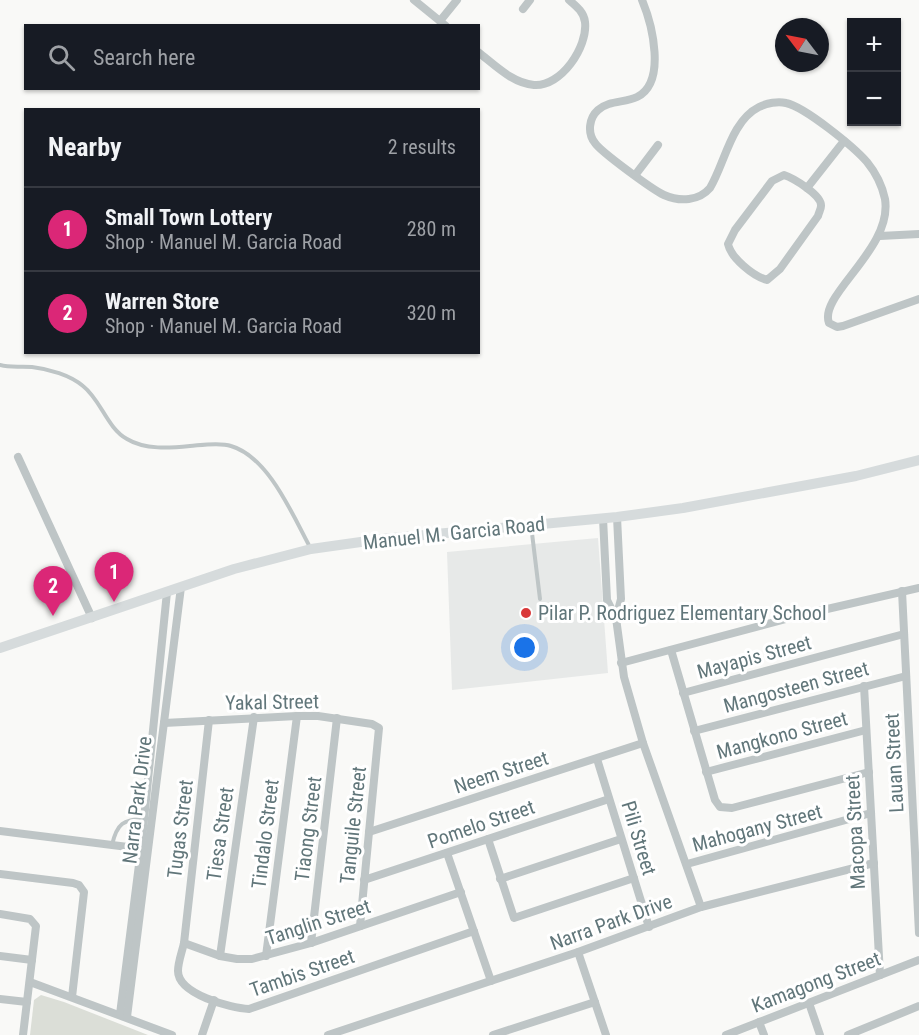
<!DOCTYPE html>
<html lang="en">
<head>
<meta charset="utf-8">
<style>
  :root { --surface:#171b24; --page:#242831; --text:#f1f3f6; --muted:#9ea1a6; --line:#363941; --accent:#db2777 }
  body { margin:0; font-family:"Roboto Condensed",sans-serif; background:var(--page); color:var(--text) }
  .controls { position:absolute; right:18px; top:18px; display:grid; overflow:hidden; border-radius:0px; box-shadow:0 2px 4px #0004 }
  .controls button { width:54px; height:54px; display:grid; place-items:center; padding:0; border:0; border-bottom:2px solid var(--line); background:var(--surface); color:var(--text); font:30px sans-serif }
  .compass { position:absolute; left:775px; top:18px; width:54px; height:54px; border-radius:50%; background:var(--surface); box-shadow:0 2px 4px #0004; rotate:302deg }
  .you { position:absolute; left:525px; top:648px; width:21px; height:21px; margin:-15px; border:4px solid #fff; border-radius:50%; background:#1a73e8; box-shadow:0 0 0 9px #1a73e833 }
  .badge { display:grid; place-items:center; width:39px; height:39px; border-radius:50%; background:var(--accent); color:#fff; font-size:20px; font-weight:700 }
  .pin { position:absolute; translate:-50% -50px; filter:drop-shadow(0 2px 3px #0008) }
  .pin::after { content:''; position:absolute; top:32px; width:21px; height:18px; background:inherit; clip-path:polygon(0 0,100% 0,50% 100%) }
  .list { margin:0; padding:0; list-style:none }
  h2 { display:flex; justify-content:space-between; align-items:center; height:78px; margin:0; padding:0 24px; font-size:26px }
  h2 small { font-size:20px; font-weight:400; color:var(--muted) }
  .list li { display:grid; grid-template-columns:39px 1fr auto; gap:18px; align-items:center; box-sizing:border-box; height:84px; padding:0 24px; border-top:2px solid var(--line) }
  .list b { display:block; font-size:22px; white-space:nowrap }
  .list p { margin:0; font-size:20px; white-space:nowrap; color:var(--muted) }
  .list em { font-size:20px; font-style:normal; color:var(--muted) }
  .icon { flex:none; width:33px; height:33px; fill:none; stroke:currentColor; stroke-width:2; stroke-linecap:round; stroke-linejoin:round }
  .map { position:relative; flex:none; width:919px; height:1035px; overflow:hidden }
  .search { position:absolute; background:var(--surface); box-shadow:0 2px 4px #0004; left:24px; top:24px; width:456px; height:66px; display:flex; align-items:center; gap:15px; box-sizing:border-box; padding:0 21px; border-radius:0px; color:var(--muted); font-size:22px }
  .panel { position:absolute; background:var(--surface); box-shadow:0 2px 4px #0004; left:24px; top:108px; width:456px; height:246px; border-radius:0px }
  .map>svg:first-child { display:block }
  .built { fill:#e7e9e8 }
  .green { fill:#dbded7 }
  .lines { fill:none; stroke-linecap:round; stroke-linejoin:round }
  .lane { stroke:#bec5c6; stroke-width:4 }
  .street { stroke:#bec5c6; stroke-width:8 }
  .secondary { stroke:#d6dbdc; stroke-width:10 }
  .poi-dot { fill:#d93839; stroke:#fff; stroke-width:2 }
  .labels { text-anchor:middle; stroke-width:6; stroke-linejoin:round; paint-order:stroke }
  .street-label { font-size:20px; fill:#61767a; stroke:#fff }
  .poi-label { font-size:20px; fill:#61767a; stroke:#fff; text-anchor:start }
</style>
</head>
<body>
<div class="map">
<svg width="919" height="1035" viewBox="0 0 919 1035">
  <rect width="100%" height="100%" fill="#f9f9f7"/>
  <polygon class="built" points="598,538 608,673 452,690 447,552"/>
  <polygon class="green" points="41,995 64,1002 148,1035 30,1035 34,1000"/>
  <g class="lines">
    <g class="lane">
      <path d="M0 365C10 368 21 366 32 367 49 369 70 375 83 386 101 400 107 428 127 439 145 450 170 448 190 446 202 445 220 442 231 446 269 457 293 516 311 549"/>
      <polyline points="531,525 540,599"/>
      <path d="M112 845C117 823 123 820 145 818"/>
    </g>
    <g class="street">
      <polyline points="414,0 446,26"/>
      <path d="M642 0C652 24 667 82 637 97 625 103 609 100 598 110 589 118 587 133 595 143 601 152 653 190 664 195 680 202 699 201 710 188 725 163 731 121 759 107 767 103 778 101 786 103 805 107 854 147 867 162 876 173 882 185 885 199 893 249 818 295 829 323L837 327 843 326 919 299"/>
      <polyline points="523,9 530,0"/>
      <polyline points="440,21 457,0"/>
      <path d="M478 52C495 65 512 83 534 85 561 87 588 47 585 22 584 12 576 6 569 0"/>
      <polyline points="636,174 658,145"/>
      <path d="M784 175C793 178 822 195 821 206 821 209 819 212 818 216L780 269 767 280C753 276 731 258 728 244L735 230 772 181Z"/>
      <polyline points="807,188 844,141"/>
      <polyline points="880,236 919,234"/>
      <polyline points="18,457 92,618"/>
      <polyline points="603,518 607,600 616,618 624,677 643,743 701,907"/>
      <polyline points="902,591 919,933"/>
      <polyline points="616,618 621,599 617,517"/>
      <polyline points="671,650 715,800 720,807 732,808 869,772"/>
      <polyline points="621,663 801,615 919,588"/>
      <polyline points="864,686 880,975"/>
      <polyline points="683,693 904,634"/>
      <path d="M209 720 184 943C182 952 178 962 178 971 178 994 230 1008 249 1009L474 931"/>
      <polyline points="164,723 297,716 318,716 372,724 379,728 360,926"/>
      <polyline points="694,731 906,676"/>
      <polyline points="597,759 649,927"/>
      <polyline points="706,772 866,730"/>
      <polyline points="0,831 144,849"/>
      <polyline points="369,832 643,743"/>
      <polyline points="488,839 514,918 634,878"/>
      <polyline points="447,853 491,981"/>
      <polyline points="687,864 871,813"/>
      <polyline points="0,874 73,883 79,885 84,892 72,997"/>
      <polyline points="500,879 621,839"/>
      <polyline points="364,880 609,799"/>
      <polyline points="0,914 30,919 36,926 23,1035"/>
      <polyline points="184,943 220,956 237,959 252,959 311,943 461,892"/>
      <polyline points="311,943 337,718"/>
      <polyline points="578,952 606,1035"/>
      <polyline points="0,956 32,960"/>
      <polyline points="220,956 254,717"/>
      <polyline points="266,956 297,716"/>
      <polyline points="30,982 172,1035"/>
      <polyline points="0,999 27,1002"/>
      <polyline points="809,1003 820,1035"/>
      <polyline points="120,1014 141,849 167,592"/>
      <polyline points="127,1017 181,587"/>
      <polyline points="759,1022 764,1035"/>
      <polyline points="202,1035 214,1000"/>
      <polyline points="328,1035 578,952 701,907 874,863"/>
      <polyline points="493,1035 595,1002"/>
      <polyline points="726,1035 919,960"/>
      <polyline points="848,1035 919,1006"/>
    </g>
    <polyline class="secondary" points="0,648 234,569 311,549 382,539 617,517 683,508 856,476 919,460"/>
  </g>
  <circle class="poi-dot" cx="526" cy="613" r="6"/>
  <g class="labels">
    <g class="street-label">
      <text transform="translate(454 533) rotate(-6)" y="7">Manuel M. Garcia Road</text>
      <text transform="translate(754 657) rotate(-15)" y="7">Mayapis Street</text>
      <text transform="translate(796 687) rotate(-15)" y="7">Mangosteen Street</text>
      <text transform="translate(272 702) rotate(-1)" y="7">Yakal Street</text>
      <text transform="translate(782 735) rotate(-15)" y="7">Mangkono Street</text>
      <text transform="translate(894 763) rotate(-93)" y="7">Lauan Street</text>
      <text transform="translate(501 772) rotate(-18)" y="7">Neem Street</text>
      <text transform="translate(137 800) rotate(-83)" y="7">Narra Park Drive</text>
      <text transform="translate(481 824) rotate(-19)" y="7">Pomelo Street</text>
      <text transform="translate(353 825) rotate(-84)" y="7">Tanguile Street</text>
      <text transform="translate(757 828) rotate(-15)" y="7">Mahogany Street</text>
      <text transform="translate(180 829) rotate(-83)" y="7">Tugas Street</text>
      <text transform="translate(308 829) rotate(-83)" y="7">Tiaong Street</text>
      <text transform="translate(855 832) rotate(-93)" y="7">Macopa Street</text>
      <text transform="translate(220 834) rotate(-82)" y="7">Tiesa Street</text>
      <text transform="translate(265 834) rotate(-83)" y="7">Tindalo Street</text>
      <text transform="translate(639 838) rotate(73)" y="7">Pili Street</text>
      <text transform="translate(318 922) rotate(-18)" y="7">Tanglin Street</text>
      <text transform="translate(611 922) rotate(-20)" y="7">Narra Park Drive</text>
      <text transform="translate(302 973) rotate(-19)" y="7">Tambis Street</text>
      <text transform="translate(816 982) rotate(-21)" y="7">Kamagong Street</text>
    </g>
    <g class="poi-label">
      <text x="538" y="620">Pilar P. Rodriguez Elementary School</text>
    </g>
  </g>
</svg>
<div class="controls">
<button>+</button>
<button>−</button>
</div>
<svg class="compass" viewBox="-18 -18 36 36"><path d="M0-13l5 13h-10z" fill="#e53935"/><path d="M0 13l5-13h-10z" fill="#9ea1a6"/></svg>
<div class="you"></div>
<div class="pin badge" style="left:114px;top:602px">1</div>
<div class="pin badge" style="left:53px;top:616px">2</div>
<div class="search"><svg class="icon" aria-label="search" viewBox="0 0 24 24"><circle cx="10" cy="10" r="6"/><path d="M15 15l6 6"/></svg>Search here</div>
<section class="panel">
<h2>Nearby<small>2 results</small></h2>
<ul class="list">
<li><span class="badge">1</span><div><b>Small Town Lottery</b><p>Shop · Manuel M. Garcia Road</p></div><em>280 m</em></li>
<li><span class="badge">2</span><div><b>Warren Store</b><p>Shop · Manuel M. Garcia Road</p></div><em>320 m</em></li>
</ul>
</section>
</div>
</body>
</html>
